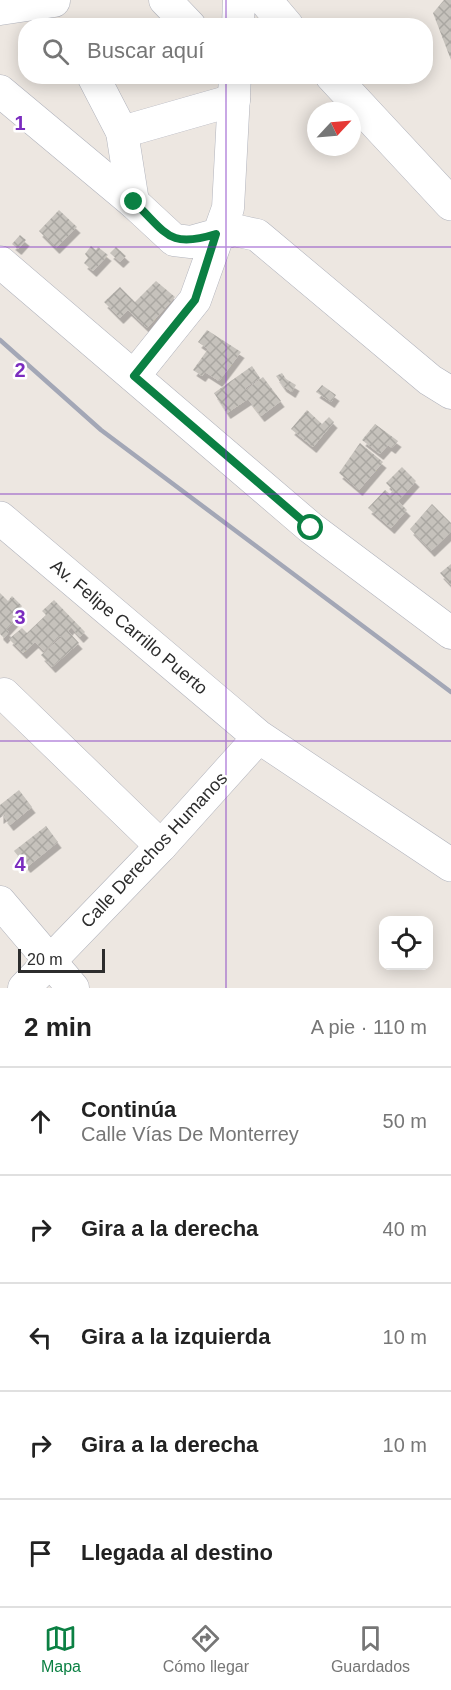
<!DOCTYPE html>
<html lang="es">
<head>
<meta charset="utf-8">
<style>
  :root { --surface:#fff; --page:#f6f6f6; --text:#222; --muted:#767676; --line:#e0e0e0; --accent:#0b8043 }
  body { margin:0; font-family:Arial,sans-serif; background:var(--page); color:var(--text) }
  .controls { position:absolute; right:18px; bottom:18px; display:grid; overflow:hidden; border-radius:12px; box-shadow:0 3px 15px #0003 }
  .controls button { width:54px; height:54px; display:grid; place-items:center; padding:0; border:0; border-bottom:2px solid var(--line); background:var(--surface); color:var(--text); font:30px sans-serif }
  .compass { position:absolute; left:307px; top:102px; width:54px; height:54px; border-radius:50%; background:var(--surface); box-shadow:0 3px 15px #0003; rotate:64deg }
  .scale { position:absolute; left:18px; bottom:15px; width:87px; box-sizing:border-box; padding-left:6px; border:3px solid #2d2d2d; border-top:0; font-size:16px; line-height:21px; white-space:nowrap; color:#2d2d2d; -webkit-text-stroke:4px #fff; paint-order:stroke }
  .stop { position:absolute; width:18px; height:18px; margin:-14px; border:4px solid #0b8043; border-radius:50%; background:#fff }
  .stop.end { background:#0b8043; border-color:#fff; box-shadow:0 2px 6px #0008 }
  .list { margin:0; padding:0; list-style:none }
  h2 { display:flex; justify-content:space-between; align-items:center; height:78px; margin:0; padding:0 24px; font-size:26px }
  h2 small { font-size:20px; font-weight:400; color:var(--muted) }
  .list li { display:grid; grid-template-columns:39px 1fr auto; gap:18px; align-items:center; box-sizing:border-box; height:108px; padding:0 24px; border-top:2px solid var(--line) }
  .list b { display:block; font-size:22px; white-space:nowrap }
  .list p { margin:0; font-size:20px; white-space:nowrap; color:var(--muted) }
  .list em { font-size:20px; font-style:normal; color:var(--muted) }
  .icon { flex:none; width:33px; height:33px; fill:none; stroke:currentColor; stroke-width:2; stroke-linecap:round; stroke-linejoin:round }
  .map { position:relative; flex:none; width:451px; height:988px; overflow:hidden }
  .search { position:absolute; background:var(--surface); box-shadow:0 3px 15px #0003; left:18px; right:18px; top:18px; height:66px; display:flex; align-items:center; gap:15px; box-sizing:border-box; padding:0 21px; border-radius:24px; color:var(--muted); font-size:22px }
  .sheet { height:618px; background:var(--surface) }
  nav { display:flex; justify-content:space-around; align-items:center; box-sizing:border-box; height:84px; border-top:2px solid var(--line); background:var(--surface); font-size:16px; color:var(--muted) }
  nav a { display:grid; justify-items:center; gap:3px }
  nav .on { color:var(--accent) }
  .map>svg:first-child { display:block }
  .building { fill:url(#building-cross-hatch); filter:url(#shadow) }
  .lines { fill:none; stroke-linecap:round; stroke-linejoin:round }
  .street-casing { stroke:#b1b3bc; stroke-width:33 }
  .secondary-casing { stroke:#b1b3bc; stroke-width:34 }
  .street { stroke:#fff; stroke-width:32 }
  .secondary { stroke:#fff; stroke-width:33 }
  .rail { stroke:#a3a7b6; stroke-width:4.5 }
  .route { stroke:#0b8043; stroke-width:8 }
  .grid { fill:none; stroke:#7b2cbf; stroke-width:1.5; stroke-opacity:0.55 }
  .labels { text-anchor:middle; stroke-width:5; stroke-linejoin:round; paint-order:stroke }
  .street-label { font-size:18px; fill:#2d2d2d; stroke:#fff }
  .grid-label { font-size:20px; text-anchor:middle; font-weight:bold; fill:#7b2cbf; stroke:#fff; stroke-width:5; stroke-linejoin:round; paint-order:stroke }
</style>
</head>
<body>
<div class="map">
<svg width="451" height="988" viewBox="0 0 451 988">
  <defs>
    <pattern id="building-cross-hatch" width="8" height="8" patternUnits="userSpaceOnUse" patternTransform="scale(1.5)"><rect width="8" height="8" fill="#c6c2bc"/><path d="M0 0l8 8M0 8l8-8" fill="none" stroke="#aaa7a2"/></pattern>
    <filter id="shadow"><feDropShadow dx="3.5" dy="6" stdDeviation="0" flood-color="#0004"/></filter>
  </defs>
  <rect width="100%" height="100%" fill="#ede7e1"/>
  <g class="building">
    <polygon points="444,0 451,0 451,60 433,13"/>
    <polygon points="59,210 77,227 56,248 39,231"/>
    <polygon points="20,235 26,240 18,249 12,244"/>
    <polygon points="91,246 96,250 98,247 108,255 93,271 84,263 88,258 85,254"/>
    <polygon points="116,247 126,256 120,262 110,253"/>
    <polygon points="156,281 175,297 147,328 128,310 120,318 104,302 120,287 135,302"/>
    <polygon points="207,330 241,352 219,381 205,372 202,376 193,370 208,349 198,342"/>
    <polygon points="252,366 260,378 245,388 246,390 263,377 281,401 261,416 248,399 227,413 214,393"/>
    <polygon points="282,373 286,379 296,385 292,392 283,386 276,376"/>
    <polygon points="322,385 336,395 331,402 316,392"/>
    <polygon points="307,410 322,424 329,417 334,422 313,447 291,429"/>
    <polygon points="375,424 398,441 392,448 388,445 380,454 362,440"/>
    <polygon points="360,443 383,462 359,490 339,473"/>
    <polygon points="402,467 416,481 398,501 407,510 391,528 368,508 385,490 390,494 393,490 386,483"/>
    <polygon points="432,504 451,523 451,532 431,551 410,529"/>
    <polygon points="451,564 451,585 440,573"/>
    <polygon points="0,593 8,601 12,596 22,606 18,611 21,614 6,630 9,632 4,638 0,634"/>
    <polygon points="54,600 85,632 80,637 71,627 68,631 79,643 52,667 41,655 62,637 60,636 44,651 35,642 23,653 9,639 22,628 27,633 46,615 42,611"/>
    <polygon points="19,790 32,807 10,825 4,817 7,813 0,818 0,805"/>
    <polygon points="46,826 58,842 27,867 14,851"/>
  </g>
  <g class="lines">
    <g class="street-casing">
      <g id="street">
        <polyline points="165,0 190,26"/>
        <polyline points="0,9 54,1"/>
        <polyline points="238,26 239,0"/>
        <polyline points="93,76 122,132 133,202"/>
        <polyline points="0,91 133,202 174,240 191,242 234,230 257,235 430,380 451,393"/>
        <polyline points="122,132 234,100"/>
        <polyline points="0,262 311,528 451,633"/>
        <polyline points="134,376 195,300 228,208 235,76"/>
        <polyline points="4,694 161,846"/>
        <polyline points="0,902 73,988"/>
        <polyline points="24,988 161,846 259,737"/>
      </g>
    </g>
    <g class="secondary-casing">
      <g id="secondary">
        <polyline points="265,0 287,26"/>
        <polyline points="332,76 451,204"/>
        <polyline points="0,518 259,737 451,865"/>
      </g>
    </g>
    <use href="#street" class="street"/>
    <use href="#secondary" class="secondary"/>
    <polyline class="rail" points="0,340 101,430 451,692"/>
  </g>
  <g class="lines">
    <path class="route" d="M134 202C167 233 168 249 216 234L195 300 134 376 311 528"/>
  </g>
  <path class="grid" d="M226 0V26M226 76V988M0 247H451M0 494H451M0 741H451"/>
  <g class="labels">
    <g class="street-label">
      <text transform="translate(129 627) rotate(40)" y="6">Av. Felipe Carrillo Puerto</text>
      <text transform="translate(154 850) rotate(-47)" y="6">Calle Derechos Humanos</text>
    </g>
  </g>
  <g class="grid-label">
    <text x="20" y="130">1</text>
    <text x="20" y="377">2</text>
    <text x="20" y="624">3</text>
    <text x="20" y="871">4</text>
  </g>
</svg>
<div class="controls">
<button><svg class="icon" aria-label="locate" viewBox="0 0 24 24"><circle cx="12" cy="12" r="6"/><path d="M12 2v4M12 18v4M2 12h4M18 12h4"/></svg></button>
</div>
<svg class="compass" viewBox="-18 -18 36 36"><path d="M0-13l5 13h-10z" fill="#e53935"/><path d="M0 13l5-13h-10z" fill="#767676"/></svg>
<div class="scale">20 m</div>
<div class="stop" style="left:311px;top:528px"></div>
<div class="stop end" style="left:134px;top:202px"></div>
<div class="search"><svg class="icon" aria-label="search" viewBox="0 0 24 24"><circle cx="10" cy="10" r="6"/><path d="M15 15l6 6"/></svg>Buscar aquí</div>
</div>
<section class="sheet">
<h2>2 min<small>A pie · 110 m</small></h2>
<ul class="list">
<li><svg class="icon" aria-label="ahead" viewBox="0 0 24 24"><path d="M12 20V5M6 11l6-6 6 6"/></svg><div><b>Continúa</b><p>Calle Vías De Monterrey</p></div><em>50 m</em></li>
<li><svg class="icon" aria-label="right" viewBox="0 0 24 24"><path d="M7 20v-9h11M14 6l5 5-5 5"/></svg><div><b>Gira a la derecha</b></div><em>40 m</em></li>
<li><svg class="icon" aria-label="left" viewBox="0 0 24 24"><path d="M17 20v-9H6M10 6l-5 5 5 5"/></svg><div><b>Gira a la izquierda</b></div><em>10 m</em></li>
<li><svg class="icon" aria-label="right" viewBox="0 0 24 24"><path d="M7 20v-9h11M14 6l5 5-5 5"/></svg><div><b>Gira a la derecha</b></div><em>10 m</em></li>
<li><svg class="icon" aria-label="arrive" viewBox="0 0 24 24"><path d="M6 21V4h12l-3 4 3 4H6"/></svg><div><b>Llegada al destino</b></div></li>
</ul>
</section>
<nav>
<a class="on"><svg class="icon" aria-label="map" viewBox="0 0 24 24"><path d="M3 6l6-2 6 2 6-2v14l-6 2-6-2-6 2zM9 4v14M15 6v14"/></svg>Mapa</a>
<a><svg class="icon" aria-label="directions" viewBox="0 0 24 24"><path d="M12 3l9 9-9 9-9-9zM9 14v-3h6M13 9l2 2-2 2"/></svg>Cómo llegar</a>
<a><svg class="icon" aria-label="saved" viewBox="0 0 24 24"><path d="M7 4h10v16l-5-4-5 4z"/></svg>Guardados</a>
</nav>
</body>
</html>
